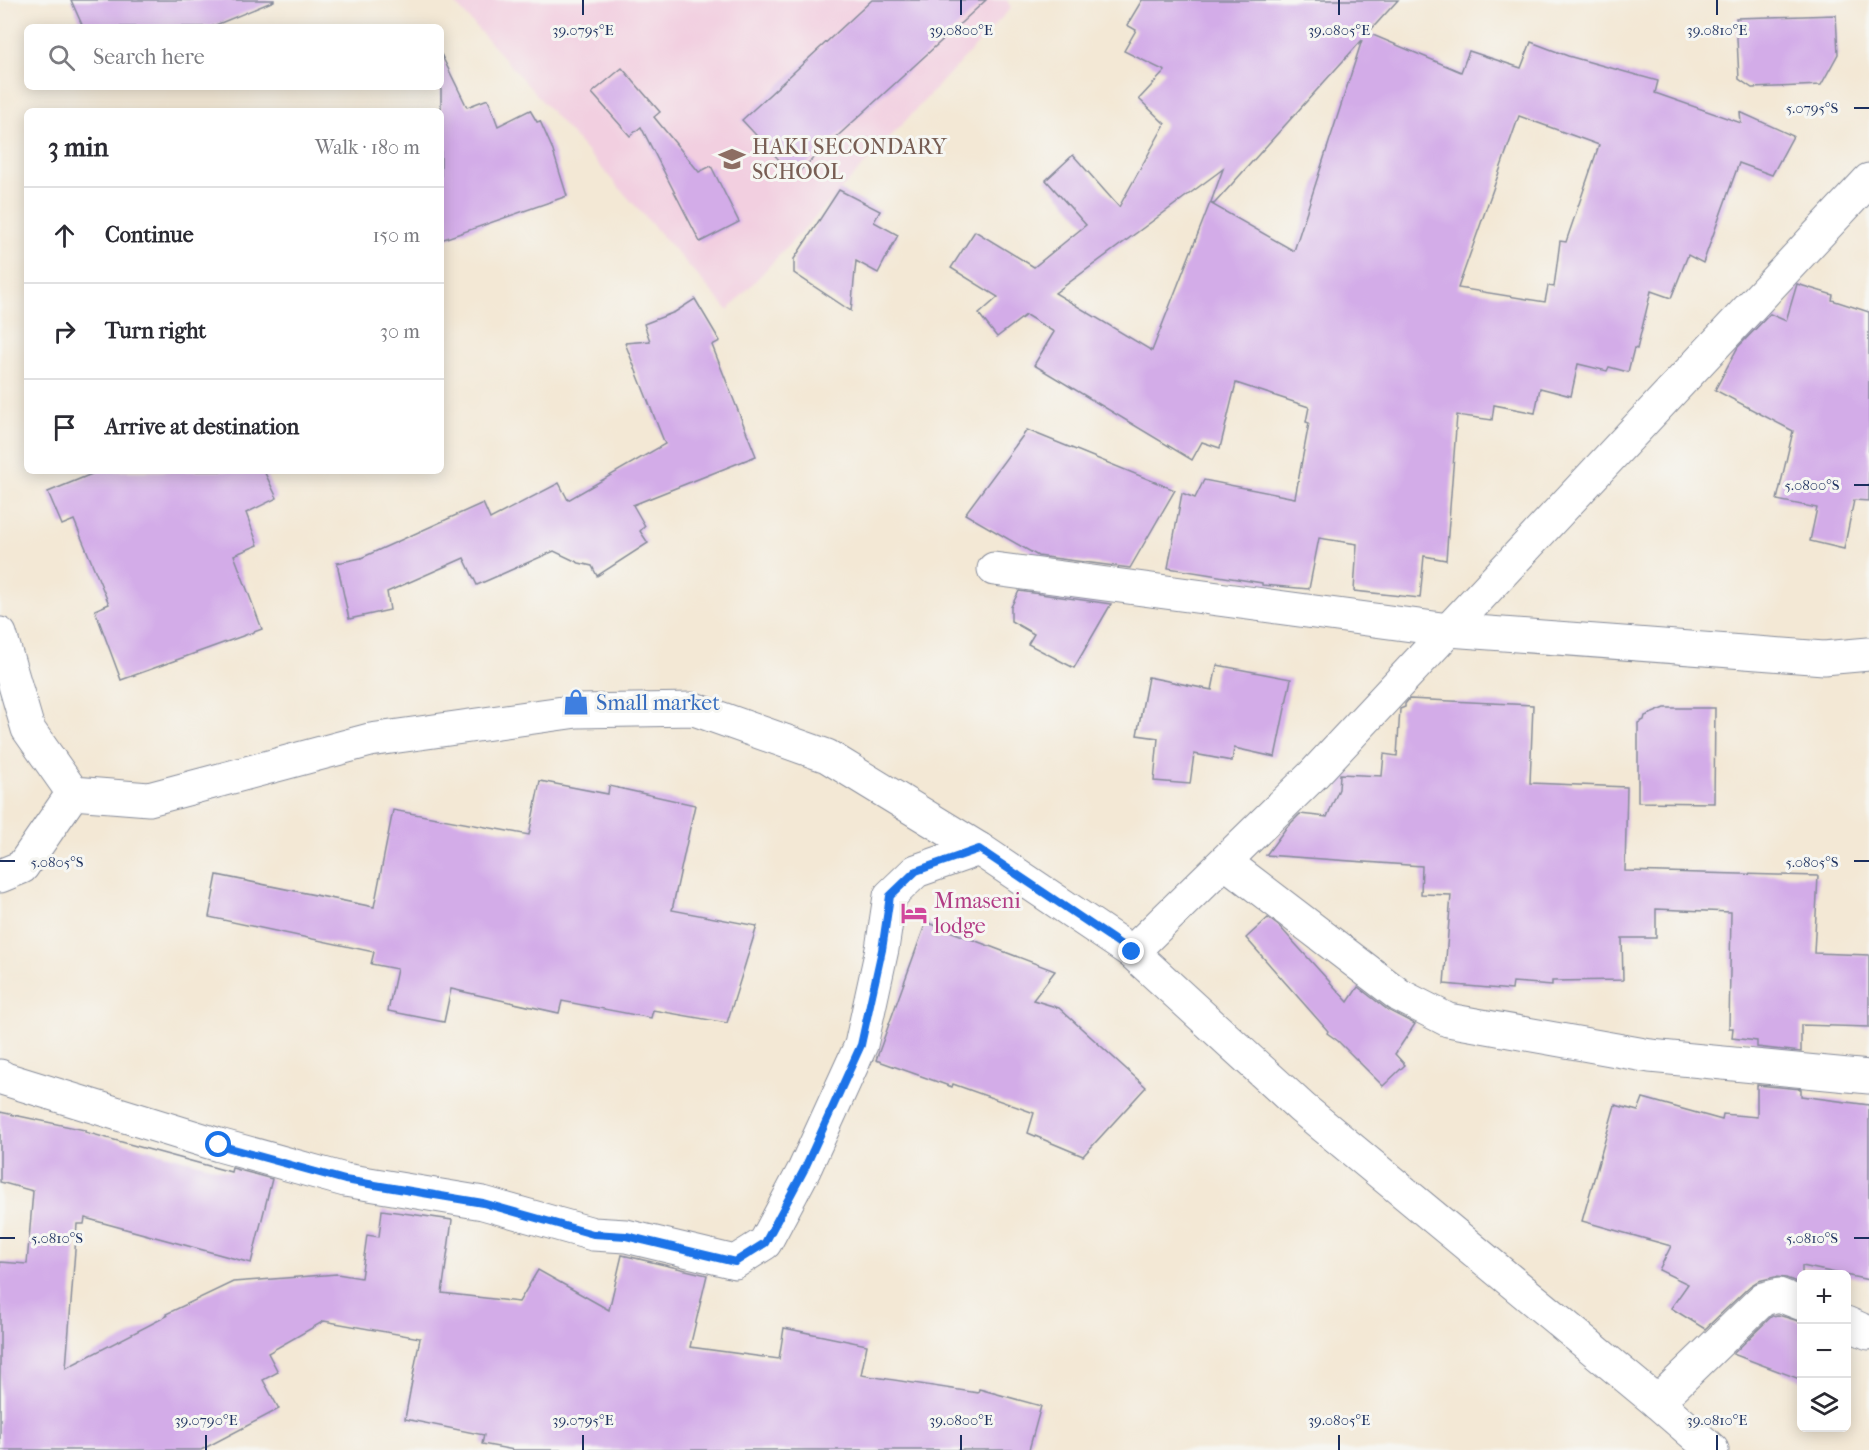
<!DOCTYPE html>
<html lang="en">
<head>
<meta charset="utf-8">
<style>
  :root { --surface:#fff; --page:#f7f7f7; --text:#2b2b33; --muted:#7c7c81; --line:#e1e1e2 }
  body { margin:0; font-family:"IM FELL French Canon",serif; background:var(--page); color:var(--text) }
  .controls { position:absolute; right:18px; bottom:18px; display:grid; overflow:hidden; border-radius:9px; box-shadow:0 3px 15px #0003 }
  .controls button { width:54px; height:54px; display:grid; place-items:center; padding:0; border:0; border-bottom:2px solid var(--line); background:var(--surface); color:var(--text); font:30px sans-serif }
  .stop { position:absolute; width:18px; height:18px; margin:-14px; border:4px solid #1a73e8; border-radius:50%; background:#fff }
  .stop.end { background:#1a73e8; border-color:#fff; box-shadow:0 2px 6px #0008 }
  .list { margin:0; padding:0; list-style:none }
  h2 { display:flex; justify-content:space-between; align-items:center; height:78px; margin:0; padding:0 24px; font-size:26px }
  h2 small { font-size:20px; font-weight:400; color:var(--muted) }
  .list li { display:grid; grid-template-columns:39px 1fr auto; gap:18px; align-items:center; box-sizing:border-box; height:96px; padding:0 24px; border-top:2px solid var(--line) }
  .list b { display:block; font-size:22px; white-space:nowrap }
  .list em { font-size:20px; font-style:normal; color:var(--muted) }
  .icon { flex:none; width:33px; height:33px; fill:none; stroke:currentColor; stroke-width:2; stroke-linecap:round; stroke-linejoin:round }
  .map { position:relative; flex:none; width:1869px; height:1450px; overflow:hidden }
  .search { position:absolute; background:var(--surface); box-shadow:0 3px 15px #0003; left:24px; top:24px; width:420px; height:66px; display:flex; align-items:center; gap:15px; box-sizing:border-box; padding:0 21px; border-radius:9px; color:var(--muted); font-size:22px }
  .panel { position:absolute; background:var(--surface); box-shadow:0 3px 15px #0003; left:24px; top:108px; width:420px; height:366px; border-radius:9px }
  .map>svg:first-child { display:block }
  .built { fill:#f2cfe0 }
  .building { fill:#d3ace8; fill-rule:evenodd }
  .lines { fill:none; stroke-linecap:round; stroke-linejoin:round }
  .minor-casing { stroke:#878c9a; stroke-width:35 }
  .minor { stroke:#fff; stroke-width:33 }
  .route { stroke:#1a73e8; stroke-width:8 }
  .ticks { fill:none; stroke:#1b2f5e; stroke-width:2 }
  .labels { text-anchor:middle; stroke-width:6; stroke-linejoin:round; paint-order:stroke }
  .education-label { font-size:22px; fill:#785e54; stroke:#f6f6f2; text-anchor:start }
  .shop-label { font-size:22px; fill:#366cbe; stroke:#f6f6f2; text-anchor:start }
  .hotel-label { font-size:22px; fill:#b23c85; stroke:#f6f6f2; text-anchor:start }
  .ticks-label { font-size:15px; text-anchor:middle; fill:#1b2f5e; stroke:#f6f6f2; stroke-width:6; stroke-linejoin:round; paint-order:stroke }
</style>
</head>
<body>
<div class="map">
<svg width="1869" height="1450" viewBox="0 0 1869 1450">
  <rect width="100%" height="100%" fill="#f6f6f2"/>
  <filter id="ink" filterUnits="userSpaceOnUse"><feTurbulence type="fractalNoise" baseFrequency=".0167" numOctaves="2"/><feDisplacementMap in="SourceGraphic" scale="12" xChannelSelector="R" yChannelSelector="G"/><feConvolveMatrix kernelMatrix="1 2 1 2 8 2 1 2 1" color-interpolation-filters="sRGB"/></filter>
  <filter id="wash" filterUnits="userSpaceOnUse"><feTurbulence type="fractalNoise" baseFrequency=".008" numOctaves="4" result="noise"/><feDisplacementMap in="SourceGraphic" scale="24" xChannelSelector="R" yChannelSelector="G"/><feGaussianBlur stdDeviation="1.35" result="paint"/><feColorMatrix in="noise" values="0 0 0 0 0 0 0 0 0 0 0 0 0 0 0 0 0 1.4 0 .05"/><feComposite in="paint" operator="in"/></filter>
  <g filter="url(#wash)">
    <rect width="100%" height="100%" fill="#f3e8d5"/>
    <polygon class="built" points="452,0 1007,0 1011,8 728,310"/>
    <g id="blocks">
      <g class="building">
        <polygon points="71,0 274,0 274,1 211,27 83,27"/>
        <polygon points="872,0 986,0 794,176 742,120"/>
        <path d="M1142 0H1398L1368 33 1461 72 1469 51 1521 68 1531 42 1568 56 1658 81 1655 93 1741 123 1740 112 1793 136 1772 175 1739 163 1703 263 1688 255 1671 298 1651 291 1637 349 1634 348 1628 372 1609 367 1607 371 1578 364 1571 396 1540 388 1535 413 1494 405 1492 420 1457 415 1446 560 1424 556 1420 598 1354 591 1357 544 1319 538 1309 589 1262 585V583L1168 568 1182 493 1195 498 1204 480 1295 498 1309 423 1306 422 1309 407 1236 383 1220 448 1202 442 1192 460 1034 365 1054 332 1026 315 997 337 979 314 998 297 951 268 975 231 1034 267 1086 225 1046 180 1073 155 1119 207 1165 124 1139 99 1165 71 1124 51 1136 30 1127 25ZM1362 40 1294 251 1210 203 1152 351 1055 293 1223 169 1211 202 1214 204ZM1519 116 1599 145 1566 242 1560 241 1554 287 1548 286 1545 302 1458 288Z"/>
        <polygon points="1836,15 1838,54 1821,85 1752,88 1739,79 1736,18"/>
        <polygon points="441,54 467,107 488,99 498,126 530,110 537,122 540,121 552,148 567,196 441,240"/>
        <polygon points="622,68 660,112 654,117 699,172 711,166 739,222 700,242 641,127 630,136 592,93"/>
        <polygon points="839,190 880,211 874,222 898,235 878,273 856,261 851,311 794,273 794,259"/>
        <polygon points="1797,284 1833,295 1832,300 1869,312 1869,501 1854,500 1844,549 1810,541 1817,508 1777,500 1793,431 1715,390 1738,347 1770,314 1786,321"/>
        <polygon points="695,299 720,341 712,345 756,456 633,505 645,526 640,531 648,543 597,576 592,566 579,563 554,551 477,585 464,558 387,592 390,610 349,619 337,563 361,558 483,503 490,519 559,483 568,500 665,444 625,343 650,341 644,324 675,312"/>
        <polygon points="1027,430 1175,490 1130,568 1038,556 965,514"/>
        <polygon points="99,471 264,471 277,498 246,513 258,545 234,555 262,629 121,680 95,610 109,604 74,520 62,525 48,492"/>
        <polygon points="1019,591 1111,604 1074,668 1028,644 1034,634 1011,621 1011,607"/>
        <polygon points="1217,665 1291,679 1275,757 1234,748 1232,761 1194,754 1190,784 1154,781 1158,738 1137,735 1148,677 1212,690"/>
        <polygon points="1409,699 1533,705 1530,783 1627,787 1625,871 1818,876 1814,953 1869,955 1869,1027 1801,1025 1801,1052 1757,1047 1757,1041 1732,1038 1733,1028 1729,1028 1731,912 1656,909 1656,938 1622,938 1623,980 1552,981 1552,985 1513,982 1512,990 1444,984 1451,895 1421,894 1422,866 1266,855 1286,828 1300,814 1327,817 1339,789 1340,774 1382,776 1384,754 1397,756 1400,709 1405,707 1405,704"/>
        <polygon points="1665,708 1715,708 1714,803 1638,802 1638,723 1644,720 1645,716"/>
        <polygon points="540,781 608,794 609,786 695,805 672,910 757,926 727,1023 653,1010 651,1018 562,1001 559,1013 451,989 444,1022 388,1011 397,969 371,964 374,952 209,917 217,875 374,907 393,810 529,835"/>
        <polygon points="1268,918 1280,927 1348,1002 1358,987 1388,1010 1415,1024 1395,1054 1405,1065 1383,1086 1338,1041 1327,1033 1328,1031 1246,938"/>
        <polygon points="926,922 1055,971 1033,1000 1059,1008 1146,1087 1083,1156 1028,1133 1034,1113 953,1084 952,1087 876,1060"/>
        <polygon points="1757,1085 1801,1089 1801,1096 1869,1105 1869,1280 1802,1266 1802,1284 1786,1278 1775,1277 1758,1281 1750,1286 1705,1329 1671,1308 1688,1284 1659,1270 1671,1246 1582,1221 1615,1105 1638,1111 1643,1098 1722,1120 1723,1114 1757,1117"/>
        <polygon points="0,1112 85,1130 85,1132 231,1172 232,1168 272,1179 251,1263 85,1218 84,1224 77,1224 66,1368 167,1316 166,1314 233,1282 337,1274 361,1278 367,1235 379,1237 382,1210 452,1220 442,1293 519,1302 538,1270 609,1310 622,1255 707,1275 690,1347 779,1359 784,1328 867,1345 861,1375 978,1393 979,1389 1041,1406 1029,1450 514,1450 482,1444 484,1435 405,1419 420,1338 324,1321 268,1353 278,1372 263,1380 279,1409 201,1450 0,1450 0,1262 27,1264 33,1191 0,1182"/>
        <polygon points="1778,1315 1802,1322 1802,1380 1733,1354 1772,1316"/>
      </g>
    </g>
  </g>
  <g filter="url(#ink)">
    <use href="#blocks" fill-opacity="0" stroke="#878c9a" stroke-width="1.5"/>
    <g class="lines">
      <g class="minor-casing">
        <g id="minor">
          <polyline points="994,569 1449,630 1824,658 1869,654"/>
          <polyline points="0,634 28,729 73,793 149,799 370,740 577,711 694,709 827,756 979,849 1132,952 1302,1108 1657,1402 1712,1450"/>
          <polyline points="1225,862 1399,995 1448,1020 1650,1056 1869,1077"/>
          <polyline points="0,876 22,867 73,793"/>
          <polyline points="1132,952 1313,775 1869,180"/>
          <polyline points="0,1076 5,1079 219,1145 345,1180 483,1203 593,1234 626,1236 735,1262 765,1243 804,1170 861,1045 882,949 890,896 916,871 979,849"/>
          <polyline points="1846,1323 1869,1333"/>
          <polyline points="1657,1402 1763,1299 1779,1295 1802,1304"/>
        </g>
      </g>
      <use href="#minor" class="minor"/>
    </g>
  </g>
  <g class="lines" filter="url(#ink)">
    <polyline class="route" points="219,1145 345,1180 483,1203 593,1234 626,1236 735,1262 765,1243 804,1170 861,1045 882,950 890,896 916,871 979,849 1132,952"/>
  </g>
  <path class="ticks" d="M583 0V15M961 0V15M1339 0V15M1717 0V15M1854 108H1869M1854 485H1869M0 861H15M1854 861H1869M0 1238H15M1854 1238H1869M206 1435V1450M583 1435V1450M961 1435V1450M1339 1435V1450M1717 1435V1450"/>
  <defs>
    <g id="school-bare" transform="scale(2.07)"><path d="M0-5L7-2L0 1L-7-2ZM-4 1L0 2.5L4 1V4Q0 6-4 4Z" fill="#8d6e63" stroke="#f6f6f2" stroke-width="2.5" paint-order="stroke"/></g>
    <g id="shop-bare" transform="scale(2.07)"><path d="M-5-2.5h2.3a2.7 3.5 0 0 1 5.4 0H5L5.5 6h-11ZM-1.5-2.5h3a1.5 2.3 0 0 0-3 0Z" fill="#3f7fe0" stroke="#f6f6f2" stroke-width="2.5" paint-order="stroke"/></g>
    <g id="hotel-bare" transform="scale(2.07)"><path d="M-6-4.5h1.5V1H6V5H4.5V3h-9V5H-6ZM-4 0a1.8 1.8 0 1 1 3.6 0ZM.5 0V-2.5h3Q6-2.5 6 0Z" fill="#d1479c" stroke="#f6f6f2" stroke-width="2.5" paint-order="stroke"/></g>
  </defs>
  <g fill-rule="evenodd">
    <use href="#school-bare" x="732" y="159"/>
    <use href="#shop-bare" x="576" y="702"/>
    <use href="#hotel-bare" x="914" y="913"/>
  </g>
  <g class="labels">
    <g class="education-label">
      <text x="752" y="154">HAKI SECONDARY<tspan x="752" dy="25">SCHOOL</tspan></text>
    </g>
    <g class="shop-label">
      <text x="596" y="710">Small market</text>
    </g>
    <g class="hotel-label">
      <text x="934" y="908">Mmaseni<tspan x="934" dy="25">lodge</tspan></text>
    </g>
  </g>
  <g class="ticks-label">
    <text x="583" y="35">39.0795°E</text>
    <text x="961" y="35">39.0800°E</text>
    <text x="1339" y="35">39.0805°E</text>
    <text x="1717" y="35">39.0810°E</text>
    <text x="1812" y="113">5.0795°S</text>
    <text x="1812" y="490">5.0800°S</text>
    <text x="57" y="867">5.0805°S</text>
    <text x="1812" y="867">5.0805°S</text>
    <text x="57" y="1243">5.0810°S</text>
    <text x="1812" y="1243">5.0810°S</text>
    <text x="206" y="1425">39.0790°E</text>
    <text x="583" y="1425">39.0795°E</text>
    <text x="961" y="1425">39.0800°E</text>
    <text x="1339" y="1425">39.0805°E</text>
    <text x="1717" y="1425">39.0810°E</text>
  </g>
</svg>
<div class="controls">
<button>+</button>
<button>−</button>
<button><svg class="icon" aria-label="layers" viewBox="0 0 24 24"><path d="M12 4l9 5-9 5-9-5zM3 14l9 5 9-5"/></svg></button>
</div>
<div class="stop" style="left:219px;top:1145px"></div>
<div class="stop end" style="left:1132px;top:952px"></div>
<div class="search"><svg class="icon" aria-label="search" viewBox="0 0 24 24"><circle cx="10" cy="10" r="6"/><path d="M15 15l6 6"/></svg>Search here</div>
<section class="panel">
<h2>3 min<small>Walk · 180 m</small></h2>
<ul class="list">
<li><svg class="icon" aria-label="ahead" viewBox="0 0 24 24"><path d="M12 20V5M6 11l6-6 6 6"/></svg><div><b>Continue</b></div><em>150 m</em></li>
<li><svg class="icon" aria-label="right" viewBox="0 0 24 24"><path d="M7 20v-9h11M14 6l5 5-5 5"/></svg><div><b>Turn right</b></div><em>30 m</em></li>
<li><svg class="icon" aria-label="arrive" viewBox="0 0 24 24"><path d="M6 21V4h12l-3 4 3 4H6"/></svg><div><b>Arrive at destination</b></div></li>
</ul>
</section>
</div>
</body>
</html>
